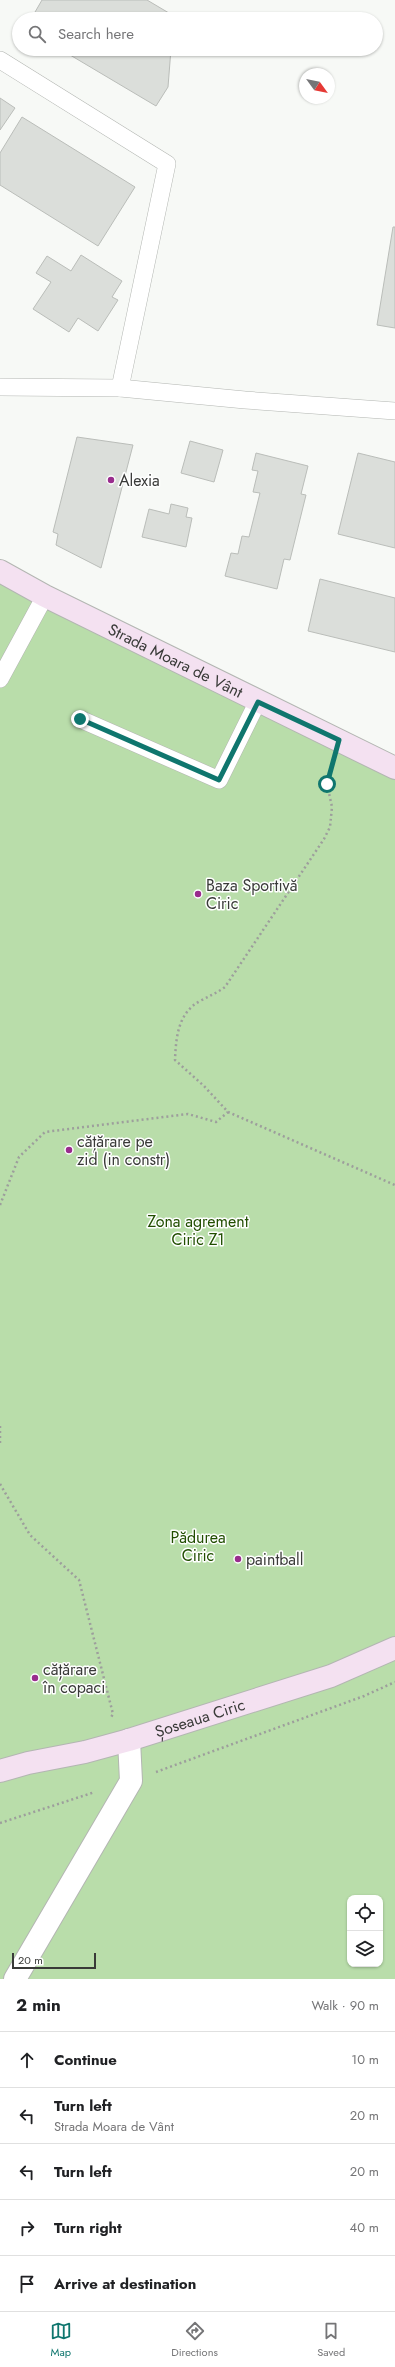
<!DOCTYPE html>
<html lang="en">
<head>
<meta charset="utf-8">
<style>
  :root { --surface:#fff; --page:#f2f2f2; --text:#202124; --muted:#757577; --line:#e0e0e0; --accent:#0f766e }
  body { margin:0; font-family:Jost,sans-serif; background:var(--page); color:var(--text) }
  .controls { position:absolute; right:12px; bottom:12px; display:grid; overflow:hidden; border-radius:8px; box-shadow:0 1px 3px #0004 }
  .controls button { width:36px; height:36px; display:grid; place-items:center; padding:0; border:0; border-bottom:1px solid var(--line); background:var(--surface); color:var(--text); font:20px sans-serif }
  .compass { position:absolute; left:299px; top:68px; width:36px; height:36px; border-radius:50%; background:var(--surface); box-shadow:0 1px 3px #0004; rotate:123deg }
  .scale { position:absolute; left:12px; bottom:10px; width:84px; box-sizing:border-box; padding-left:4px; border:2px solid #393a38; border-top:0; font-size:11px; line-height:14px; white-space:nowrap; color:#393a38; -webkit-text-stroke:3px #fff; paint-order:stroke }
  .stop { position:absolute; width:12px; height:12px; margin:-9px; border:3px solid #0f766e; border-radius:50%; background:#fff }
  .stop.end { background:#0f766e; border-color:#fff; box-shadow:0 1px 4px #0008 }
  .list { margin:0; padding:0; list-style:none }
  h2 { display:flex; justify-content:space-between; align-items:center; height:52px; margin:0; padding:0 16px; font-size:17px }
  h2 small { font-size:13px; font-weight:400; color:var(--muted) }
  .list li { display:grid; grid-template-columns:26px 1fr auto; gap:12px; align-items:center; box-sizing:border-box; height:56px; padding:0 16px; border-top:1px solid var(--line) }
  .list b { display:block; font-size:15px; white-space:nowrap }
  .list p { margin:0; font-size:13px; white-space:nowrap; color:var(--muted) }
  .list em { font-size:13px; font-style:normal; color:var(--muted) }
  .icon { flex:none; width:22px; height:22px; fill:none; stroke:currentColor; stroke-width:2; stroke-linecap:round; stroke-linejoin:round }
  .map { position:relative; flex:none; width:395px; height:1979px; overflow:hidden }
  .search { position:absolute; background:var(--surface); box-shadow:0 1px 3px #0004; left:12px; right:12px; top:12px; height:44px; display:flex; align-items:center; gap:10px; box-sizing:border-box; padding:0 14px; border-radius:22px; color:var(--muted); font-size:15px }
  .sheet { height:332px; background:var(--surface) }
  nav { display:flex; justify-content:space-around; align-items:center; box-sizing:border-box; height:56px; border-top:1px solid var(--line); background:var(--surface); font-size:11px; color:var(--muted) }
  nav a { display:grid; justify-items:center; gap:2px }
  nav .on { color:var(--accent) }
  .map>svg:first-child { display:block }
  .green { fill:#b9ddaa; fill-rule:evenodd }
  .building { fill:#dbdeda; stroke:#babdb9 }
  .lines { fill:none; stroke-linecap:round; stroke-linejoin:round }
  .lane-casing { stroke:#b3b6b2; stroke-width:18 }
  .street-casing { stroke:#b3b6b2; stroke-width:24 }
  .secondary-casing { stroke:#b3b6b2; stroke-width:24 }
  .path { stroke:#9d9e9c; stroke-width:2.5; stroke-dasharray:2 3; stroke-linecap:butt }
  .lane { stroke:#fff; stroke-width:17 }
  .street { stroke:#fff; stroke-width:22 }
  .secondary { stroke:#f4e1f1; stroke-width:22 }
  .route { stroke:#0f766e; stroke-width:5 }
  .poi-dot { fill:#992c8d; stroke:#fff; stroke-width:1.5 }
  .labels { text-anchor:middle; stroke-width:3; stroke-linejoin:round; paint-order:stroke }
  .poi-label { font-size:16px; fill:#393a38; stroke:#fff; text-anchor:start }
  .street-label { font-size:16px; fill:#393a38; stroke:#fff }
  .park-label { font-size:16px; fill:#214e00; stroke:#fff }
</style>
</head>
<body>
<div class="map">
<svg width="395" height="1979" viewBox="0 0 395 1979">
  <rect width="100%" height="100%" fill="#f7f9f6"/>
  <path class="green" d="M0 578 395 766V1979H0ZM350 1898H380V1964H350Z"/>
  <g class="building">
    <polygon points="42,0 147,0 174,16 174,19 31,19"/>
    <polygon points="60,49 171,49 168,87 156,106"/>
    <polygon points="0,98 15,108 0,130"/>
    <polygon points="22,117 135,187 98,246 0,185 0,153"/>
    <polygon points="393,227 395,227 395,328 377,325"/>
    <polygon points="81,255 122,281 112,297 118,300 98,331 78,318 69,332 33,309 51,282 36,273 47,256 71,271"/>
    <polygon points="77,437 133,445 101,568 56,545 58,534 53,532"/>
    <polygon points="190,441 223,450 214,482 181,473"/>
    <polygon points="256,453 308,466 301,494 306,495 290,560 284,559 277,589 225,576 231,553 238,554 242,536 249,537 260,493 253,492 258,471 252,470"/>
    <polygon points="358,453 395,462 395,548 338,534"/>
    <polygon points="171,504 188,508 186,517 192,518 186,547 142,537 149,509 169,514"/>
    <polygon points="320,579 395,598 395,652 308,631"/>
  </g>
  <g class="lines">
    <g class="lane-casing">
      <g id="lane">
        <polyline points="0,60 167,164 120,388"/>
        <polyline points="0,387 120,388 245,400 395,411"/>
        <polyline points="0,679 45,596"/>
        <polyline points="80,719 219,780 258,701"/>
      </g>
    </g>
    <g class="street-casing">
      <polyline id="street" points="15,1979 131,1781 129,1740"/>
    </g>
    <g class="secondary-casing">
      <g id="secondary">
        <path id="s1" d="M0 571 45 596 395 768"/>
        <path id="s2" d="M0 1771 28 1763 85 1752 129 1740 331 1676 395 1648"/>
      </g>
    </g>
    <g class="path">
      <path d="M332 765 327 784 332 807 330 827 324 839 225 987C217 993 209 996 200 1001 178 1013 176 1037 175 1060L204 1086 228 1112 395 1185"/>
      <polyline points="0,1205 19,1157 45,1132 188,1114 216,1122 228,1112"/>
      <polyline points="0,1426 0,1445"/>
      <polyline points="0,1484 30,1535 79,1580 113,1714 110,1719"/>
      <polyline points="156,1772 364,1696 395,1682"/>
      <polyline points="0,1823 95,1792"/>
    </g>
    <use href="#lane" class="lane"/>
    <use href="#street" class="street"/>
    <use href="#secondary" class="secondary"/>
  </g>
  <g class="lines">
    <polyline class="route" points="80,719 219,780 258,702 339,740 327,784"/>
  </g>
  <g class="poi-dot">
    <circle cx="111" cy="480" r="4"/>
    <circle cx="198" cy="894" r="4"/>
    <circle cx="69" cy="1150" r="4"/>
    <circle cx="238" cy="1559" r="4"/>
    <circle cx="35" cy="1678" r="4"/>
  </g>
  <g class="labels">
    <g class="poi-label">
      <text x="119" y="486">Alexia</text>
      <text x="206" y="891">Baza Sportivă<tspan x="206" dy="18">Ciric</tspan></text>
      <text x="77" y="1147">cățărare pe<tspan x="77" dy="18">zid (in constr)</tspan></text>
      <text x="246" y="1565">paintball</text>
      <text x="43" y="1675">cățărare<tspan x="43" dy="18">în copaci</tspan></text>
    </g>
    <g class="street-label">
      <text dy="6" stroke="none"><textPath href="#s1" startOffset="197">Strada Moara de Vânt</textPath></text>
      <text dy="6" stroke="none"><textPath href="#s2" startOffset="207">Șoseaua Ciric</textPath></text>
    </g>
    <g class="park-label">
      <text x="198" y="1227">Zona agrement<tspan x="198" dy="18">Ciric Z1</tspan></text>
      <text x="198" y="1543">Pădurea<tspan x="198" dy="18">Ciric</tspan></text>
    </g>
  </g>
</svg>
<div class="controls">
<button><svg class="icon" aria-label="locate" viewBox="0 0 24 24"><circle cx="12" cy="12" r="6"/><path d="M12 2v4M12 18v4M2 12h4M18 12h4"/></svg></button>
<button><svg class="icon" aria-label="layers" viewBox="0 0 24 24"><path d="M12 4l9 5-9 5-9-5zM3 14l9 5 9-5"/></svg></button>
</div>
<svg class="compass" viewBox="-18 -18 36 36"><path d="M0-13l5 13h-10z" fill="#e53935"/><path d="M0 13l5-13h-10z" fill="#757577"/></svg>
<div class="scale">20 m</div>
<div class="stop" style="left:327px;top:784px"></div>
<div class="stop end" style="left:80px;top:719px"></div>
<div class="search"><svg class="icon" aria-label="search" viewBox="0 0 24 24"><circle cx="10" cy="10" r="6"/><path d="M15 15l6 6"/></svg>Search here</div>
</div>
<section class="sheet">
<h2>2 min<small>Walk · 90 m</small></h2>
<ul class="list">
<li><svg class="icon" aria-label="ahead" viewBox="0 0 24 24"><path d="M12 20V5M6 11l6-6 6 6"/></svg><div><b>Continue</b></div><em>10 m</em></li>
<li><svg class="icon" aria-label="left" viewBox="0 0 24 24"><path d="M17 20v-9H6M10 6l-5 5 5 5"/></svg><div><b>Turn left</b><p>Strada Moara de Vânt</p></div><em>20 m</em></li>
<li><svg class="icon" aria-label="left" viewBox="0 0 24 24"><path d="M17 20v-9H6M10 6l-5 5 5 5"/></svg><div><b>Turn left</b></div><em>20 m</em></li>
<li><svg class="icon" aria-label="right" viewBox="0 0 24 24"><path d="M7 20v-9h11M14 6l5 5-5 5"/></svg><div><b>Turn right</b></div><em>40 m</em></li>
<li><svg class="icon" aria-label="arrive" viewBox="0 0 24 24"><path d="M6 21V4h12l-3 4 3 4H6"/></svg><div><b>Arrive at destination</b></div></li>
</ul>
</section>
<nav>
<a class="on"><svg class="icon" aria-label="map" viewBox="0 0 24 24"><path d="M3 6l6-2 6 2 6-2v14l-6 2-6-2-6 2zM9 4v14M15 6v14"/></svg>Map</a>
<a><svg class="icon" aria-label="directions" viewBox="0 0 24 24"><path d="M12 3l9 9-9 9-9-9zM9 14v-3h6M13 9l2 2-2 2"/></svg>Directions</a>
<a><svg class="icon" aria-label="saved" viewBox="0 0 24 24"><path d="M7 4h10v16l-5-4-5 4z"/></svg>Saved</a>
</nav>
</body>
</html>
